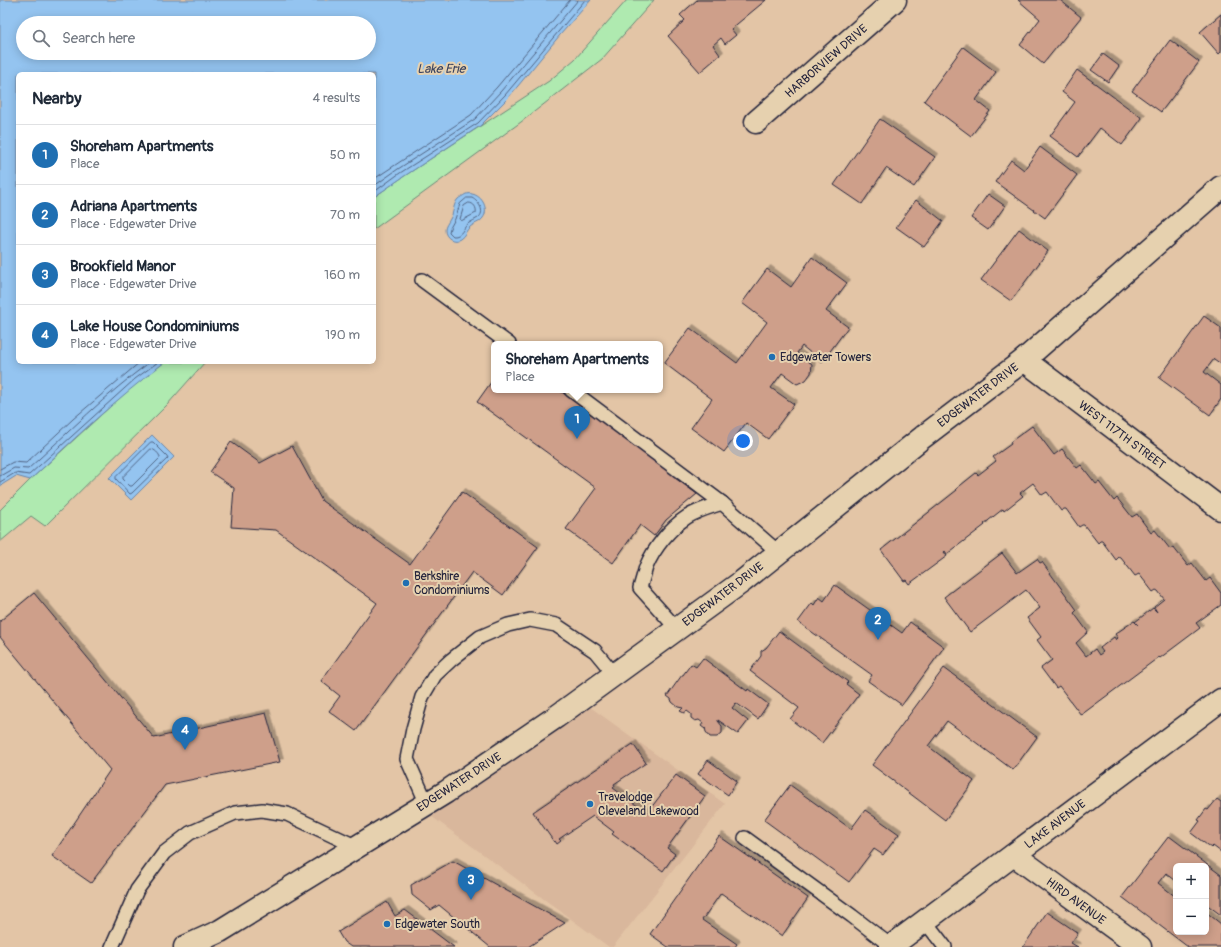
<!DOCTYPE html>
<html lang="en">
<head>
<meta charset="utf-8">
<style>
  :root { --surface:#fff; --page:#f2f2f3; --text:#1f2937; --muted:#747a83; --line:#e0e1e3; --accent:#1f6fb2 }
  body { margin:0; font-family:Pangolin,sans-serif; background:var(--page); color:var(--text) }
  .controls { position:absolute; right:12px; bottom:12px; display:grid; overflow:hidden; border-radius:6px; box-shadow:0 2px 10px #0003 }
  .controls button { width:36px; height:36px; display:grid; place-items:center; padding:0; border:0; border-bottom:1px solid var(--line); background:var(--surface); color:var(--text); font:20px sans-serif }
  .you { position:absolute; left:743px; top:441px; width:14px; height:14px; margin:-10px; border:3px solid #fff; border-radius:50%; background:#1a73e8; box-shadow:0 0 0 6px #1a73e833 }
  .badge { display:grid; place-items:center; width:26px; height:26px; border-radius:50%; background:var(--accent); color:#fff; font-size:13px; font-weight:700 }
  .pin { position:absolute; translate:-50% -33px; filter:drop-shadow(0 1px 2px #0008) }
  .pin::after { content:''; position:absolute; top:21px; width:14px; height:12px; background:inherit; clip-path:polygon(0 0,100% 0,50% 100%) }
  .popup { position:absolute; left:491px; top:341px; width:172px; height:52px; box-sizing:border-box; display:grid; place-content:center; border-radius:6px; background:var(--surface); filter:drop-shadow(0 1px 3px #0005); font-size:13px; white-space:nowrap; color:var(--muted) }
  .popup b { font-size:15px; color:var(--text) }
  .popup::after { content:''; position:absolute; left:50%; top:100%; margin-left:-8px; border:8px solid transparent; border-top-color:var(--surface) }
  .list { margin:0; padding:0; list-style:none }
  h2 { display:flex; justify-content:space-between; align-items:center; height:52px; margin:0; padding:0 16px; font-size:17px }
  h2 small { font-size:13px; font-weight:400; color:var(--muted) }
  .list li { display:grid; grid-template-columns:26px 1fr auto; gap:12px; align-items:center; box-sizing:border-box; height:60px; padding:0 16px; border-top:1px solid var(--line) }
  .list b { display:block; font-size:15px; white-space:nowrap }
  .list p { margin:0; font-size:13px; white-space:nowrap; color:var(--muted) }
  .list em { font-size:13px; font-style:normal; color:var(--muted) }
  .icon { flex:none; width:22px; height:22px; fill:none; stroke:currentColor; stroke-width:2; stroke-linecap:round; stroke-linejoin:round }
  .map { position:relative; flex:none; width:1221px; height:947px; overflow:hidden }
  .search { position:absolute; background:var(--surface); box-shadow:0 2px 10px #0003; left:16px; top:16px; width:360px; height:44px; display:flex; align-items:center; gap:10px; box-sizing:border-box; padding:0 14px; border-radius:22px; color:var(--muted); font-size:15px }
  .panel { position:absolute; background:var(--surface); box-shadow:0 2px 10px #0003; left:16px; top:72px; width:360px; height:292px; border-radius:6px }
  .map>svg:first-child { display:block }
  .built { fill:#d9b79c }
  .green { fill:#afeab0; stroke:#688676 }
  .water { fill:#94c4f0; stroke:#6683a8; fill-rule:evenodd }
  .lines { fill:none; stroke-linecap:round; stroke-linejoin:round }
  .shore { stroke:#506383; stroke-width:1 }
  .building { fill:#ce9f8a; stroke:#22223b; filter:url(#shadow) }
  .lane-casing { stroke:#22223b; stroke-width:16 }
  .street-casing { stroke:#22223b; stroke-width:25 }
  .secondary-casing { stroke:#22223b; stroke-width:25 }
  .lane { stroke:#e6d1af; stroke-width:13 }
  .street { stroke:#e6d1af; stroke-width:22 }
  .secondary { stroke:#e6d1af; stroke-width:22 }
  .poi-dot { fill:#1f6fb2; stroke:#e6d1af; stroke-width:1.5 }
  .labels { text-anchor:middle; stroke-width:4; stroke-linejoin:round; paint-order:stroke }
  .street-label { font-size:12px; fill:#22223b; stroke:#e6d1af }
  .poi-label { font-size:12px; fill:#22223b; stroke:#e6d1af; text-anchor:start }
  .water-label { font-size:13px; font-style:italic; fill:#39425f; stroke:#e6d1af }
</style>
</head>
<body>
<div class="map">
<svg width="1221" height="947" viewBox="0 0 1221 947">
  <defs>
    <filter id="shadow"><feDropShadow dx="3.5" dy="-3.5" stdDeviation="0" flood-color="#0004"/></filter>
  </defs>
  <rect width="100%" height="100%" fill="#e3c5a6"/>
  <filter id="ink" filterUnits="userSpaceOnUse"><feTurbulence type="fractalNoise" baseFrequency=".025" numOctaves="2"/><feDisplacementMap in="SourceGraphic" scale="8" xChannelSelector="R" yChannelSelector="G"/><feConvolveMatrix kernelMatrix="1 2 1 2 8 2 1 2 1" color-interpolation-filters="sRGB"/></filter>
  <g filter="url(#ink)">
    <polygon class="built" points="579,699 725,804 613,947 609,947 420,808"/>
    <g class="green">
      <polygon points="627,0 654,0 602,59 521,122 374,229 374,197 403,177 549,81 575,59"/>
      <polygon points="165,362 205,362 167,405 45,526 31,516 0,542 0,510 30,480 137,382"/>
    </g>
    <g class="water">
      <path d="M0 0H591L560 35 508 98 480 126 403 177 374 197V74H18V362H165C117 398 74 439 30 480L16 476 0 486ZM23 23H369V53H23Z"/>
      <path d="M466 194C468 194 470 193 472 194 483 196 489 210 483 218 480 223 474 223 470 227 466 230 465 236 460 239 454 243 445 238 445 230 445 226 448 223 450 219 454 213 453 204 458 199 460 197 463 196 466 194Z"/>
      <polygon points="152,435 174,457 131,500 109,478"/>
    </g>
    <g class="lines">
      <g class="shore">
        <polyline points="374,179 471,115 497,87 570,0"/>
        <polyline points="374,186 398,169 475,119 501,91 578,0"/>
        <polyline points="374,192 400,173 478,123 505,95 585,0"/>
        <path d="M467 198H472C479 202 486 212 478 218 475 220 472 221 469 223 463 227 462 237 453 236L449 232 450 228 455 219 460 204Z"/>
        <path d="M469 203C474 203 477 208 476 213L461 221 460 219 464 206Z"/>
        <polygon points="151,442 153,442 167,456 168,458 132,493 130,494 116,479 116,477"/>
        <path d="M151 449C154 449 160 454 160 458L132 486H130L123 479V477Z"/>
        <polyline points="0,469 13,462 26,463 73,419 140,362"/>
        <path d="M0 476 14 468 28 469C68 433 106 394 150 362"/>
        <polyline points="0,482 15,473 29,475 135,379 158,362"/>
      </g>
    </g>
    <g class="building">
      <polygon points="697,0 766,0 731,29 736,35 725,44 721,38 713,45 720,55 700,72 668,36 685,20 680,15"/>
      <polygon points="1018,0 1060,0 1081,17 1043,64 1020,45 1040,19"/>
      <polygon points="1221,14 1221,52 1219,54 1200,32"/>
      <polygon points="1170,40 1199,62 1161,112 1132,91"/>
      <polygon points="963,47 996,72 976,100 990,111 971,136 924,101"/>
      <polygon points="1103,54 1119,66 1108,82 1091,70"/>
      <polygon points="1077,70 1142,118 1122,145 1100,128 1078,157 1050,136 1075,102 1062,92"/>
      <polygon points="880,119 935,157 914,187 886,168 862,204 834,185"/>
      <polygon points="1040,147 1077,175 1045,218 995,182 1011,160 1024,170"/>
      <polygon points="988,194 1005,206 988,230 971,218"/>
      <polygon points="916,200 943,221 924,247 896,227"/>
      <polygon points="1019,229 1048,251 1011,301 981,280"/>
      <polygon points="812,257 847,283 826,311 848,327 822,362 802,346 797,353 812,364 811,373 806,380 797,384 782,373 771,388 794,404 768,439 746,423 724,452 691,428 712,399 664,363 690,328 737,363 767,322 742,303 767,269 791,287"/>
      <polygon points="1204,316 1221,328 1221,364 1214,359 1204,372 1221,385 1221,399 1210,415 1159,378"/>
      <polygon points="494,378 494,390 559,390 677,476 675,478 697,494 666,520 654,536 640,525 613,563 566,529 596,488 477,402"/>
      <polygon points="1032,426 1054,455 1062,449 1077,468 1081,465 1096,484 1099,482 1114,501 1117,498 1132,517 1137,514 1151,533 1155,530 1170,549 1173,547 1188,566 1192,563 1206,581 1210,578 1221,593 1221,605 1196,623 1200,628 1160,658 1159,657 1081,715 1059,686 1056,688 1041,668 1052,660 1037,640 1041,637 1027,618 1040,608 1026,590 970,632 944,597 1002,553 1017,573 1037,559 1040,563 1042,562 1077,610 1074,613 1088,632 1076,643 1086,656 1095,649 1099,655 1103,652 1100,648 1114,637 1116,640 1118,638 1115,634 1134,621 1138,625 1135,622 1153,608 1157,612 1154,607 1164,599 1158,591 1156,590 1153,592 1139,574 1135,576 1121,558 1119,557 1116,560 1102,541 1100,541 1098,543 1084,525 1082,525 1079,527 1066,509 1064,509 1061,511 1047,492 1042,495 1033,483 1020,493 1023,496 1004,511 1003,509 984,524 985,525 947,554 945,551 944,552 947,556 909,584 906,580 904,581 881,550 957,490 956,489 976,473 978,475 996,461 993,457 1011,444 1010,442"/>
      <polygon points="231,442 260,463 292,446 322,501 410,564 462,492 538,547 503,595 472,572 356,731 329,711 340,696 321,681 377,603 276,530 231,527 234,488 210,472"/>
      <polygon points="835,585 902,633 910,622 944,647 902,705 868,681 872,675 798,622 812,603 814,605 819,597 824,601"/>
      <polygon points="34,593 154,738 266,713 280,762 165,785 91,883 52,856 110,770 0,637 0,621"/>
      <polygon points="779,631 848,682 846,684 859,694 822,743 790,719 799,708 750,671 761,656 761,651 766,648"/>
      <polygon points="703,658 747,691 748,689 768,704 758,719 736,703 732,708 748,721 738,734 718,720 718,721 722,726 722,733 717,737 710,737 706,732 705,728 705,729 701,726 703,723 699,720 695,721 691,718 691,714 687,711 684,713 680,711 683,708 678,707 672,702 671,699 667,696 682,675 683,675 691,664 696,667"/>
      <polygon points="944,668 1037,737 1013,770 947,721 928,746 974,781 945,820 872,765"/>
      <polygon points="633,744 646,763 614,784 615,786 613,788 647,813 676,775 705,796 667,848 675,854 663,871 612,834 614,832 593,816 559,839 561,841 557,844 555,841 554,842 533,812"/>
      <polygon points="708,760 737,781 728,795 698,774"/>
      <polygon points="790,785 851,829 865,810 899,834 883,855 874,849 849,882 764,820"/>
      <polygon points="1217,799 1221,802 1221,852 1213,846 1211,848 1191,833 1200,821 1198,820 1206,809 1208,810"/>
      <polygon points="719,836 808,898 782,936 721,893 702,920 737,944 735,947 668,947 650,934"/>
      <polygon points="1169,836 1221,875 1221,915 1206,904 1206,866 1176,866 1176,881 1166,873 1158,883 1176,897 1176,932 1206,932 1206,912 1221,924 1221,947 1188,947 1122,897"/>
      <polygon points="453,861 565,923 528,947 490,947 439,905 431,910 412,895 411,885"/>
      <polygon points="387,902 395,916 405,910 454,947 351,947 344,942 338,932"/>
      <polygon points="1047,912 1078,933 1071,943 1078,947 1023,947"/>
    </g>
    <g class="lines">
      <g class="lane-casing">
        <g id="lane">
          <polyline points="422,280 509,344"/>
          <polyline points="571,390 722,503 778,552"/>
          <path d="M677 629 640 588C642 581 644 574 646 567 654 548 670 528 687 517 698 510 710 507 722 503"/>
          <polyline points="427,804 407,759 413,729 422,697 435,675 451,660 480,637 508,625 530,620 556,625 595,651 614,674"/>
          <polyline points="745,838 852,916 891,946"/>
          <polyline points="925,921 945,947"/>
          <polyline points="112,947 137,890 164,853 190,833 235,813 262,810 287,814 357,847"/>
        </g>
      </g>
      <g class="street-casing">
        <g id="street">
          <polyline points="756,122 895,0"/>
          <polyline points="1014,855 1140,947"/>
          <polyline points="185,947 220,931 446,792 556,717 743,581 923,437 1024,360 1221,187"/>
        </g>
      </g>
      <g class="secondary-casing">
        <g id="secondary">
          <polyline points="1024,360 1221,509"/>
          <polyline points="890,947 1221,700"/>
        </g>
      </g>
      <use href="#lane" class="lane"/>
      <use href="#street" class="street"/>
      <use href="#secondary" class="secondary"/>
    </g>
  </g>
  <g class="poi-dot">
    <circle cx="772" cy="357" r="4"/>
    <circle cx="406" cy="583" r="4"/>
    <circle cx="590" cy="804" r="4"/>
    <circle cx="387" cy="924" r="4"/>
  </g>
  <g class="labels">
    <g class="street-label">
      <text transform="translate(826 61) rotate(-41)" y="4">HARBORVIEW DRIVE</text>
      <text transform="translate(978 395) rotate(-37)" y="4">EDGEWATER DRIVE</text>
      <text transform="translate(1122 435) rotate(37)" y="4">WEST 117TH STREET</text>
      <text transform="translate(723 594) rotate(-37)" y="4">EDGEWATER DRIVE</text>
      <text transform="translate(459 782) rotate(-33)" y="4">EDGEWATER DRIVE</text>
      <text transform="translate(1055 824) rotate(-37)" y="4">LAKE AVENUE</text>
      <text transform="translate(1076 901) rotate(36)" y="4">HIRD AVENUE</text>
    </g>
    <g class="poi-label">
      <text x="780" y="361">Edgewater Towers</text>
      <text x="414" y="580">Berkshire<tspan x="414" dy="14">Condominiums</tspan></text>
      <text x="598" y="801">Travelodge<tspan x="598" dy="14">Cleveland Lakewood</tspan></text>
      <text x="395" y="928">Edgewater South</text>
    </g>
    <g class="water-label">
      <text x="441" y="73">Lake Erie</text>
    </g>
  </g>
</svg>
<div class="controls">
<button>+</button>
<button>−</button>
</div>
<div class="you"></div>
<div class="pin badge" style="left:577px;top:439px">1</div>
<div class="popup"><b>Shoreham Apartments</b>Place</div>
<div class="pin badge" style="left:878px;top:640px">2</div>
<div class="pin badge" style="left:471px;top:900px">3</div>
<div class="pin badge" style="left:185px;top:750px">4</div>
<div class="search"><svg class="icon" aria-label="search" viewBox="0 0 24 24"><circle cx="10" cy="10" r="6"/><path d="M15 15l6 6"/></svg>Search here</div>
<section class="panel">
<h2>Nearby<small>4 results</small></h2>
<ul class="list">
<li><span class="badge">1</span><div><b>Shoreham Apartments</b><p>Place</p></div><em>50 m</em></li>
<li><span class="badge">2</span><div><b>Adriana Apartments</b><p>Place · Edgewater Drive</p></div><em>70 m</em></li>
<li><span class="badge">3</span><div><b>Brookfield Manor</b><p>Place · Edgewater Drive</p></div><em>160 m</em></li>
<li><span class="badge">4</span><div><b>Lake House Condominiums</b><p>Place · Edgewater Drive</p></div><em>190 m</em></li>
</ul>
</section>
</div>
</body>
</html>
